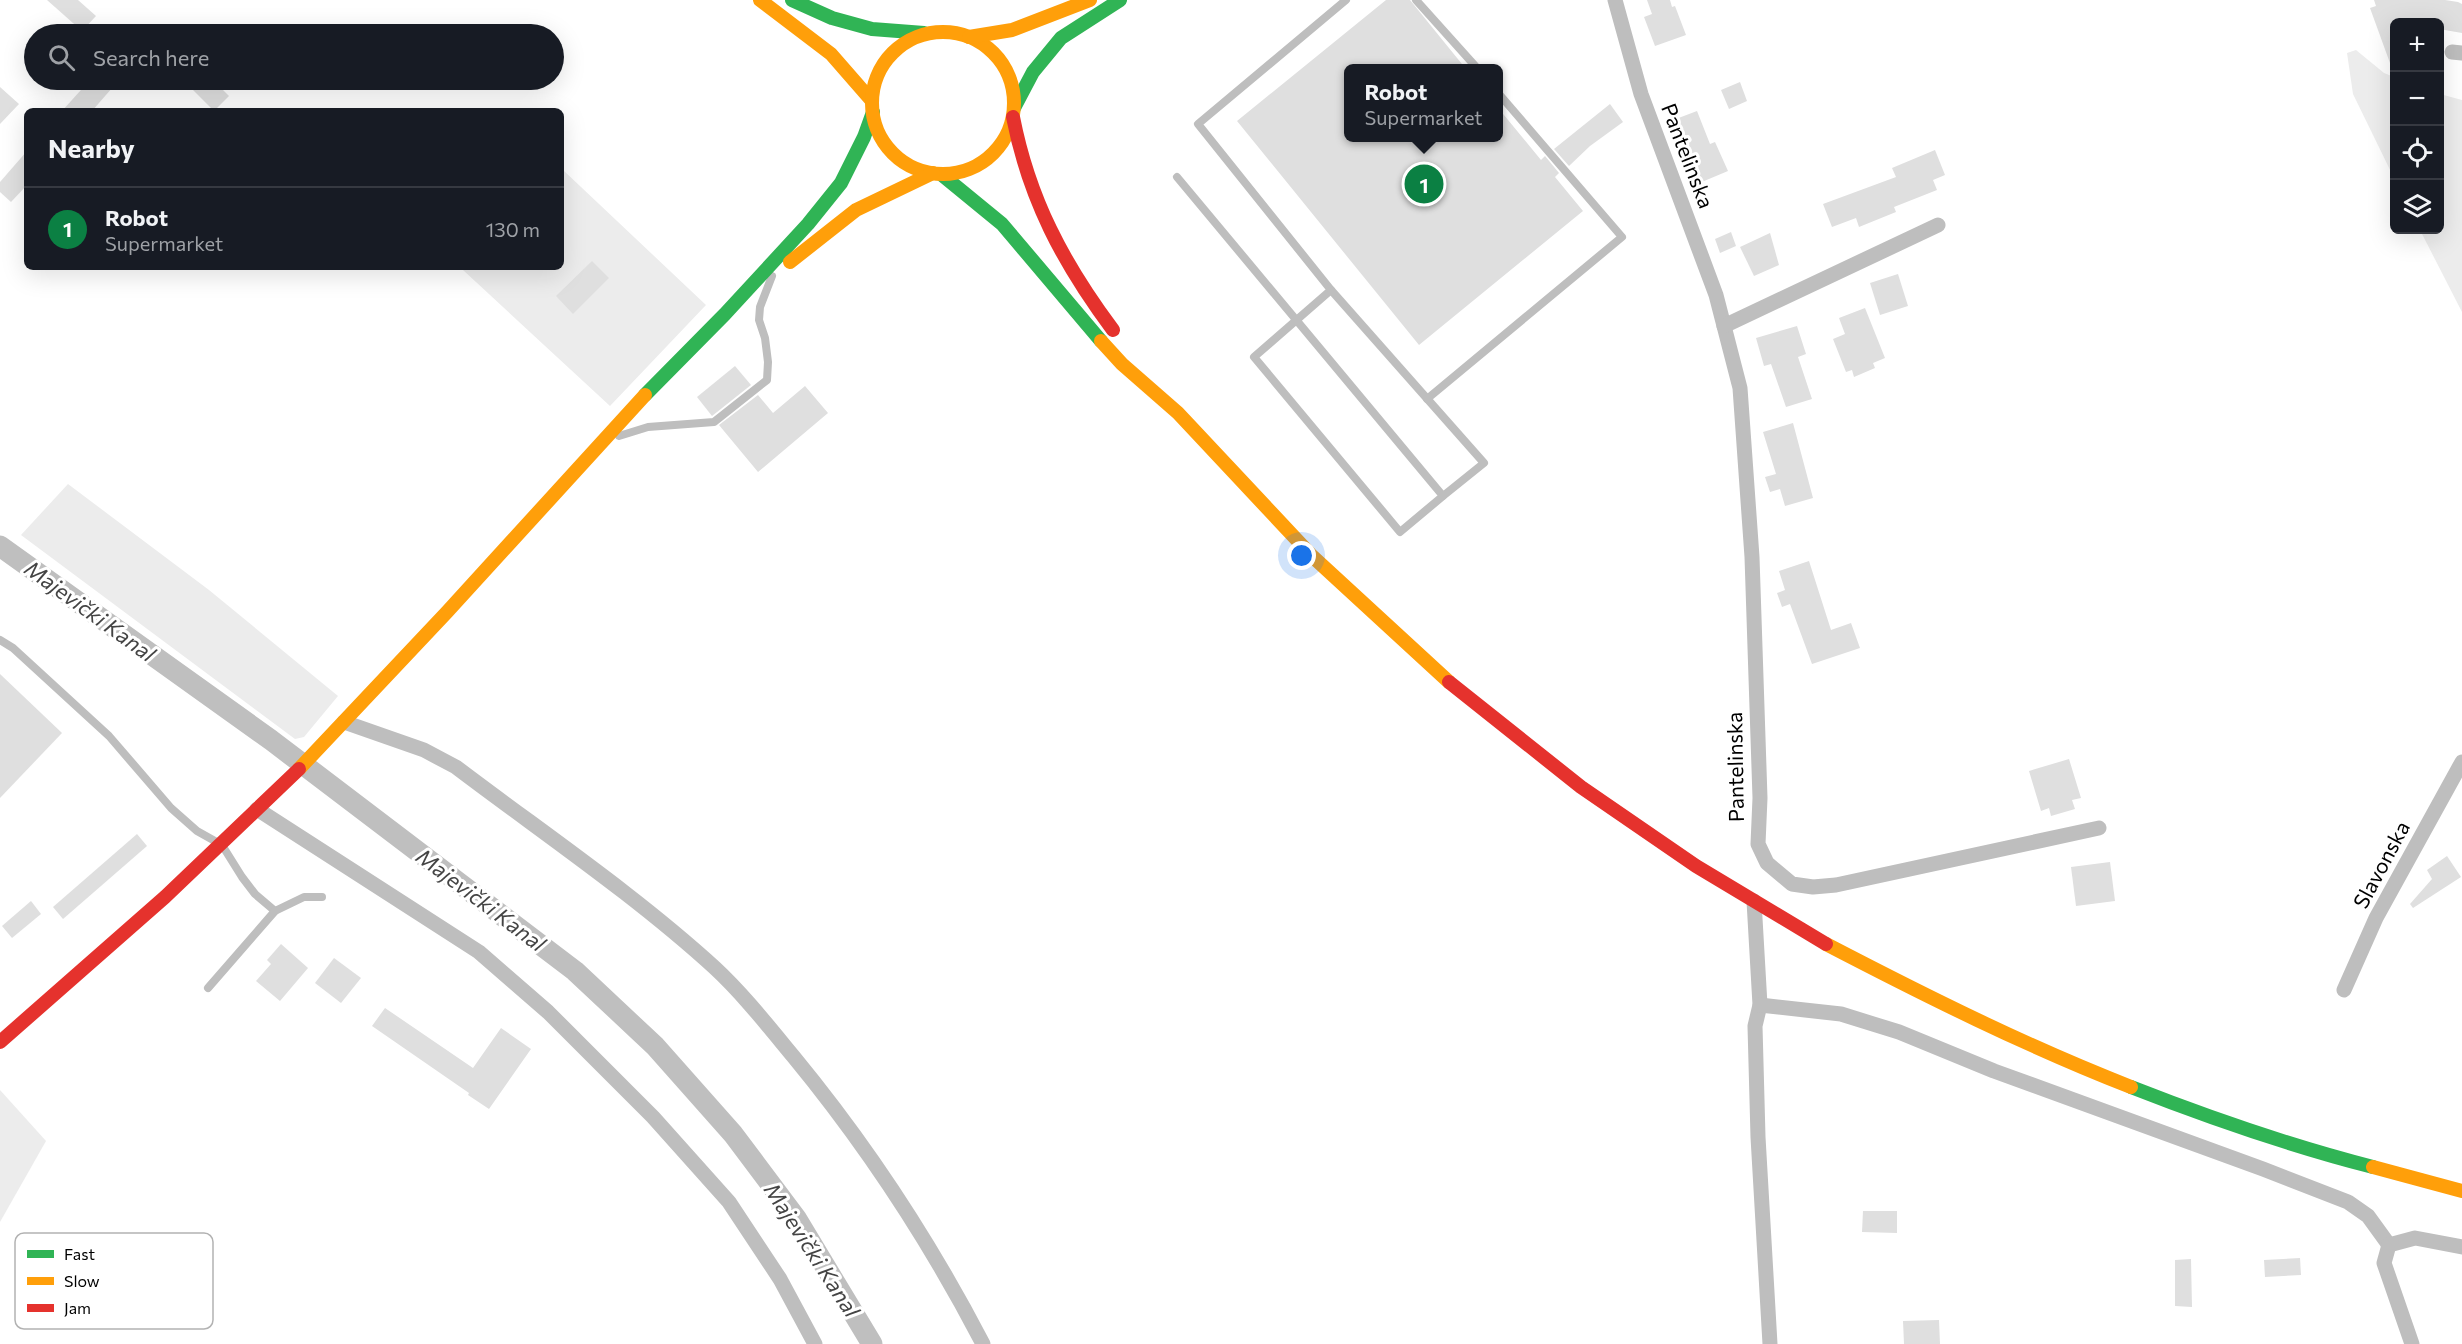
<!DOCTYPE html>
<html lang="en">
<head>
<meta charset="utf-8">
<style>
  :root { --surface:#171b24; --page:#242831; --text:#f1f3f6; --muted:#9ea1a6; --line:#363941; --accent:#0b8043 }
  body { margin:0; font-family:Commissioner,sans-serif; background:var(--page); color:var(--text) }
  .controls { position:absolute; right:18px; top:18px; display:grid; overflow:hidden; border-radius:9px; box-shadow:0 6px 24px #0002 }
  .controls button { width:54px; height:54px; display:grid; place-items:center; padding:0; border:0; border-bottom:2px solid var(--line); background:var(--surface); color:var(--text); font:30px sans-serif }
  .you { position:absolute; left:1302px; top:556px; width:21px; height:21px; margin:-15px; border:4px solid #fff; border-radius:50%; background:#1a73e8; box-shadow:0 0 0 9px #1a73e833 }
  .badge { display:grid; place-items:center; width:39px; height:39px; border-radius:50%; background:var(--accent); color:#fff; font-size:20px; font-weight:700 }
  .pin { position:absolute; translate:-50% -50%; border:3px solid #fff; box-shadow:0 2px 6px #0006 }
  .popup { position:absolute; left:1344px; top:64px; width:159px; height:78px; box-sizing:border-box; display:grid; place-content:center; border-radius:9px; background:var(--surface); filter:drop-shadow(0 2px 4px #0005); font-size:20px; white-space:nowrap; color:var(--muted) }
  .popup b { font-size:22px; color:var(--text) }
  .popup::after { content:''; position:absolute; left:50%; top:100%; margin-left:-12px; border:12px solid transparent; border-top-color:var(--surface) }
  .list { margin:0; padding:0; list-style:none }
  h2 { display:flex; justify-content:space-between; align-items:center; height:78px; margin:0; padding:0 24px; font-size:26px }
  h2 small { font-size:20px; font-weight:400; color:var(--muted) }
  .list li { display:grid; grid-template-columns:39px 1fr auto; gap:18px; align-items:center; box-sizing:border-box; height:84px; padding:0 24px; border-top:2px solid var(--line) }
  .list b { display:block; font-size:22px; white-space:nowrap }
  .list p { margin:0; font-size:20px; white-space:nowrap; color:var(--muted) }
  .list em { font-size:20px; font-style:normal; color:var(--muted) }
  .icon { flex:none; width:33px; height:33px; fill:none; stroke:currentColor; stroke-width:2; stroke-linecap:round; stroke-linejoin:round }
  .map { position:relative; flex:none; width:2462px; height:1344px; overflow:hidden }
  .search { position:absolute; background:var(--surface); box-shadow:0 6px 24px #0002; left:24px; top:24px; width:540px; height:66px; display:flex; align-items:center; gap:15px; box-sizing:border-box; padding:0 21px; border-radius:33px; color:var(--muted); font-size:22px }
  .panel { position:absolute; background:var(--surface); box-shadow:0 6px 24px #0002; left:24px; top:108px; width:540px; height:162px; border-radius:9px }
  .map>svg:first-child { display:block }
  .green { fill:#ececec }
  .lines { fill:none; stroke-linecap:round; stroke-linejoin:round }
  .canal { stroke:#bfbfbf; stroke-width:21 }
  .building { fill:#dfdfdf }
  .lane { stroke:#bebebe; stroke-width:8 }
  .street { stroke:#bebebe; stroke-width:15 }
  .fast { stroke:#30b455; stroke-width:14 }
  .slow { stroke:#ff9f0a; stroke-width:14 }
  .jam { stroke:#e5322d; stroke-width:14 }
  .labels { text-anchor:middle; stroke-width:6; stroke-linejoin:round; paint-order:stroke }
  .street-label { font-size:21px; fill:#000; stroke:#fff }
  .water-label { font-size:22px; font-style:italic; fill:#444; stroke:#fff }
  .key { fill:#fff; stroke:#b2b2b2; stroke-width:1.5 }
  .key-label { font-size:16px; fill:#000 }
</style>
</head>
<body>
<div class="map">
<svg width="2462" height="1344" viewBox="0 0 2462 1344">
  <rect width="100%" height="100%" fill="#fff"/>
  <g class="green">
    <polygon points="2356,50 2384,73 2394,77 2394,178 2353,94 2347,53"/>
    <polygon points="2440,94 2462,100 2462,312 2420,230 2440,230"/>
    <polygon points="563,170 706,305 610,406 463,270 465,267 561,267 561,172"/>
    <polygon points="68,484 209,590 338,696 304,737 295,739 21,535"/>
    <polygon points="0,1090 46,1141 0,1222"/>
  </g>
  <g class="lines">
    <polyline class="canal" points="0,546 271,740 575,971 655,1046 733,1134 796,1218 872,1344"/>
  </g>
  <g class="building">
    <polygon points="47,0 78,0 96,16 82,31"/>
    <polygon points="1386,0 1410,0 1466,69 1349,69 1349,138 1499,138 1499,109 1541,160 1545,156 1559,173 1555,177 1583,211 1419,345 1237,121"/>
    <polygon points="1647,0 1670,0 1672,7 1675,6 1686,35 1655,46 1644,17 1652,14"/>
    <polygon points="2374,0 2445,0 2458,2 2462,4 2462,33 2439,29 2439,22 2394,22 2394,74 2370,8 2376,6"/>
    <polygon points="90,80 119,80 92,111 62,111"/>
    <polygon points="183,80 213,80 229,96 214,111"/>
    <polygon points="1740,82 1747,101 1729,109 1721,90"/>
    <polygon points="0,87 19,104 0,124"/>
    <polygon points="1610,104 1623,122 1590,146 1569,166 1554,149"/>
    <polygon points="1697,111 1710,144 1715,142 1728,171 1697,184 1682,148 1679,149 1668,122"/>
    <polygon points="1935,150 1945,175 1933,180 1937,190 1894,207 1896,212 1859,227 1856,218 1832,227 1823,204 1896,177 1892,168"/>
    <polygon points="27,151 27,185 11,202 0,192 0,182"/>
    <polygon points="1731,232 1736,246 1720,253 1715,239"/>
    <polygon points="1770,233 1779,265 1754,276 1740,247"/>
    <polygon points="592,261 609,278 573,314 556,296"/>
    <polygon points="1898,274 1908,306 1880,315 1870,283"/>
    <polygon points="1865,308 1885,358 1873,363 1875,368 1854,377 1852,370 1846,372 1833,339 1845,334 1839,318"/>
    <polygon points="1797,326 1806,354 1798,357 1812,399 1786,407 1771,364 1764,366 1756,338"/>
    <polygon points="735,366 751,385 712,416 697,397"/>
    <polygon points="805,386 828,413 758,472 719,425 758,395 773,413"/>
    <polygon points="1793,423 1813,498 1785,506 1780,489 1770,492 1765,477 1776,474 1763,432"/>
    <polygon points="1809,561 1831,630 1851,623 1860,648 1812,664 1790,604 1782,607 1777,593 1785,590 1779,571"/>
    <polygon points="0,674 62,733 0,798"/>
    <polygon points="2069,759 2081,798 2072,800 2075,809 2051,816 2049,808 2041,811 2029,771"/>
    <polygon points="137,834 147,846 63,919 53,907"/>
    <polygon points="2447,856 2461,877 2413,908 2410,904 2432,879 2427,870"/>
    <polygon points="2110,862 2115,901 2076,906 2071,867"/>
    <polygon points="31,901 41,914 12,938 2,926"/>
    <polygon points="281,944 308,968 280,1001 256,981 271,964 267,960"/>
    <polygon points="334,958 361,978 341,1003 315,983"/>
    <polygon points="385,1008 473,1068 501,1028 531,1049 489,1109 468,1095 469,1093 372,1026"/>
    <polygon points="1863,1211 1897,1211 1897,1233 1862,1232"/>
    <polygon points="2300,1258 2301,1275 2265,1277 2264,1260"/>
    <polygon points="2191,1259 2192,1307 2175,1306 2175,1260"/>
    <polygon points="1939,1320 1940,1344 1904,1344 1903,1321"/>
  </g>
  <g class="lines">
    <g class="lane">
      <polyline points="1416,0 1477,68"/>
      <polyline points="1177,177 1443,496 1400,532 1254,357 1331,290 1198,124 1346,0"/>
      <polyline points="1331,290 1484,463 1443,496"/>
      <polyline points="1427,399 1622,237 1499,94"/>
      <polyline points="619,436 648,427 714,422 767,380 768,362 765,338 759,320 760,307 772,276"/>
      <polyline points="0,640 13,648 109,736 171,808 197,831 222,845 242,877 255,894 275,911 304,897 322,897"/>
      <polyline points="208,988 275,911"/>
    </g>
    <g class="street">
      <polyline points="1615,0 1641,94 1716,295 1740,388 1752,557 1760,798 1758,844 1767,863 1792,884 1813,887 1836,885 2099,828"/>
      <polyline points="2452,52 2462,53"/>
      <polyline points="1724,326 1938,225"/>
      <path d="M344 722 424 750 456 767C543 833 635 895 715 968 743 994 769 1027 793 1056 868 1147 929 1240 983 1344"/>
      <polyline points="257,809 479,952 548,1012 653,1117 729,1202 780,1279 815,1344"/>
      <polyline points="1754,901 1760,1005 1755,1026 1758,1137 1770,1344"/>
      <polyline points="2344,990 2376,918 2462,762"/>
      <polyline points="1760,1005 1841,1014 1899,1032 1994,1071 2263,1169 2348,1202 2368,1216 2389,1245"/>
      <polyline points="2412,1344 2384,1263 2389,1245 2415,1238 2462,1247"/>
    </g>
    <g class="fast">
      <polyline points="792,0 832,18 872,29 924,33"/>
      <polyline points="1014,108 1033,72 1061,38 1120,0"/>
      <polyline points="941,174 1002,224 1101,341"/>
      <polyline points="645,395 725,314 808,224 841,183 864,137 873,112"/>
      <path d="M2131 1087C2210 1118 2291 1146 2373 1167"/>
    </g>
    <g class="slow">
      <polyline points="760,0 831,54 872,101"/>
      <circle cx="943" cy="103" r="71"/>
      <polyline points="969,37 1012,30 1090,0"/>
      <polyline points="790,262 856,210 933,173"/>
      <polyline points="1101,341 1122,364 1178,413 1312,556 1449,682"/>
      <polyline points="299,769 447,612 645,395"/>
      <path d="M1826 944C1926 996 2026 1046 2131 1087"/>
      <polyline points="2373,1167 2462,1191"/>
    </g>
    <g class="jam">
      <path d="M1013 117C1029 199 1063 263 1113 330"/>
      <polyline points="1449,682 1581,787 1696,866 1826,944"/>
      <polyline points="0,1042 165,897 299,769"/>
    </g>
  </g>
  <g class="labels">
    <g class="street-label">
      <text transform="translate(1687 156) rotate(69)" y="7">Pantelinska</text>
      <text transform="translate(1736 767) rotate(-91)" y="7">Pantelinska</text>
      <text transform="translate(2382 865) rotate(-62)" y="7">Slavonska</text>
    </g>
    <g class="water-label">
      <text transform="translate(90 611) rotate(36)" y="8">Majevički Kanal</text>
      <text transform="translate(481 900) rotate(37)" y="8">Majevički Kanal</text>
      <text transform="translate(812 1250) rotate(57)" y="8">Majevički Kanal</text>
    </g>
  </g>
  <rect x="15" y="1233" width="198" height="96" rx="9" class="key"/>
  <rect x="27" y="1250" width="27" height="8" fill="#30b455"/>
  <rect x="27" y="1277" width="27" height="8" fill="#ff9f0a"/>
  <rect x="27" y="1304" width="27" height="8" fill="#e5322d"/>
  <g class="key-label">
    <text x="64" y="1260">Fast</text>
    <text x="64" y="1287">Slow</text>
    <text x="64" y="1314">Jam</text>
  </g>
</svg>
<div class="controls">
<button>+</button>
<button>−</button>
<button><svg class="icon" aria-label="locate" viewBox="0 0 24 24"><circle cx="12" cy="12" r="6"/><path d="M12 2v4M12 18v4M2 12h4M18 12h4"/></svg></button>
<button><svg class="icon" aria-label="layers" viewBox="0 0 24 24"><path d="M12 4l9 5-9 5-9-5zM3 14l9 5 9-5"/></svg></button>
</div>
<div class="you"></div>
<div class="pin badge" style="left:1424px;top:184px">1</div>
<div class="popup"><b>Robot</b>Supermarket</div>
<div class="search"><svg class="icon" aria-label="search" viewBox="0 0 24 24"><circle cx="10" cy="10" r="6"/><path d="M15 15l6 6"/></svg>Search here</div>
<section class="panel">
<h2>Nearby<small></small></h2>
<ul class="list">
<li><span class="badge">1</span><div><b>Robot</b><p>Supermarket</p></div><em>130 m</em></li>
</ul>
</section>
</div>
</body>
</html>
